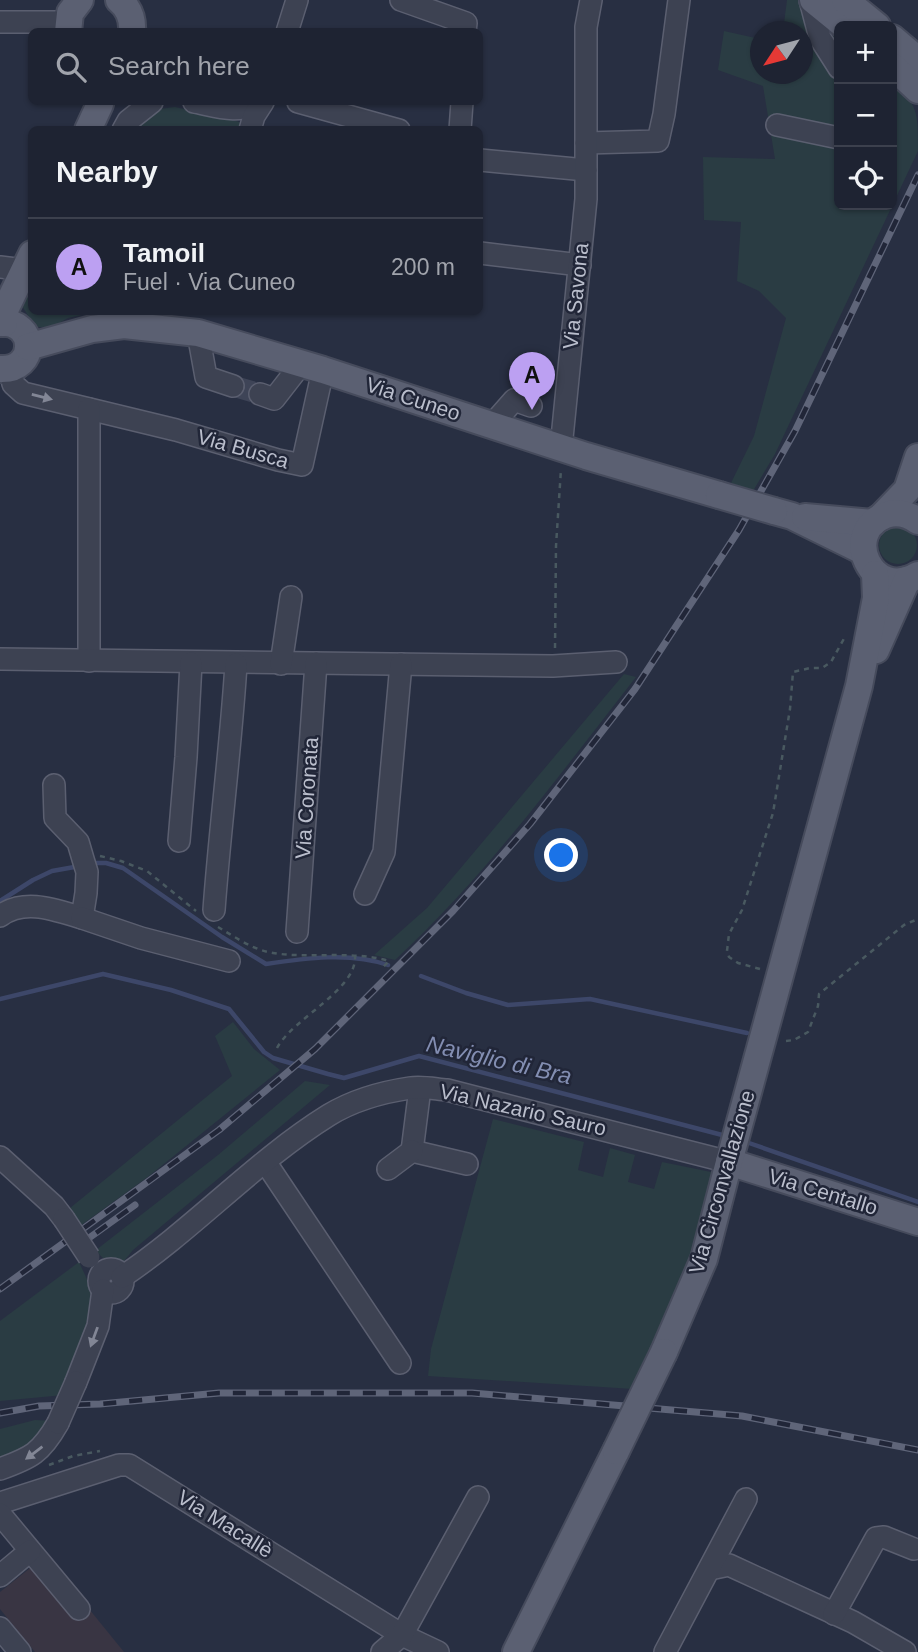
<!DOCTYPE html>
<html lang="en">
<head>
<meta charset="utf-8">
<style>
  :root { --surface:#1e2332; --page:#2b2f3e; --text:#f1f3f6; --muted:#a1a4ac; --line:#3c404d; --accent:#bca0f2 }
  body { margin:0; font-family:Helvetica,sans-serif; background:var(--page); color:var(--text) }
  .controls { position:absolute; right:21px; top:21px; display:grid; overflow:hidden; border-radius:10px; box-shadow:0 2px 5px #0004 }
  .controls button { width:63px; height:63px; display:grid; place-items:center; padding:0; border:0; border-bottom:2px solid var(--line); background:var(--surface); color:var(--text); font:35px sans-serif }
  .compass { position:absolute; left:750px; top:21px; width:63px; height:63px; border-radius:50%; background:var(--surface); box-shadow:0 2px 5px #0004; rotate:234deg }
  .you { position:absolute; left:562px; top:856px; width:24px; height:24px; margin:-18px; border:5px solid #fff; border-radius:50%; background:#1a73e8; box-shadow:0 0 0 10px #1a73e833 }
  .badge { display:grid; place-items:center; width:46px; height:46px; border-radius:50%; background:var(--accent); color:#111; font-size:23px; font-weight:700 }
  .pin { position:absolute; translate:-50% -58px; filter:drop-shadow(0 2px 4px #0008) }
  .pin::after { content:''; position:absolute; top:37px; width:24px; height:21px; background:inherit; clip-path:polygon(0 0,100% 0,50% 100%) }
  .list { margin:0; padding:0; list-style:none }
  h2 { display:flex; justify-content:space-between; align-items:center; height:91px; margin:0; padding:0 28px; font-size:30px }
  h2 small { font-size:23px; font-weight:400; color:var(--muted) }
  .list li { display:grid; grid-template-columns:46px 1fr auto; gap:21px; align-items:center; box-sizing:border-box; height:98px; padding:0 28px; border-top:2px solid var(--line) }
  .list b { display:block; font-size:26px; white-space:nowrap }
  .list p { margin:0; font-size:23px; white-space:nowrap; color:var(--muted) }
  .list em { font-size:23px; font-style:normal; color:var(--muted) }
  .icon { flex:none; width:38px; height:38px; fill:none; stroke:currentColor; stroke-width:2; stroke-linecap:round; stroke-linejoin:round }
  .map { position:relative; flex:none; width:918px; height:1652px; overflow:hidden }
  .search { position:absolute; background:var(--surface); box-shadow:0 2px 5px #0004; left:28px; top:28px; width:455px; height:77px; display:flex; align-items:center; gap:18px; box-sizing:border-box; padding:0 24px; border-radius:10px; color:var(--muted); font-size:26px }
  .panel { position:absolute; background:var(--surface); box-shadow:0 2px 5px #0004; left:28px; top:126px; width:455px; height:189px; border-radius:10px }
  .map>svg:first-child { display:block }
  .medical { fill:#393543 }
  .green { fill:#2a3c43 }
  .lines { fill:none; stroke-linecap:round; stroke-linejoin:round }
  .stream { stroke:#3d4769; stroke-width:4.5 }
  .minor-tunnel { stroke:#3e4457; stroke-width:21; stroke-dasharray:21 10; stroke-linecap:butt }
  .minor-casing { stroke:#5b5f70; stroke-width:24 }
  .major-casing { stroke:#464b5c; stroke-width:30 }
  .path { stroke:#495960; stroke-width:2.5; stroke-dasharray:5 5; stroke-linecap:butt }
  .minor { stroke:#3d4252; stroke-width:21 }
  .major { stroke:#5b6072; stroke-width:26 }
  .rail-casing { stroke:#5f6579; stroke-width:7 }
  .rail { stroke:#212638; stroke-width:4.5; stroke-dasharray:13; stroke-linecap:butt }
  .minor-bridge-casing { stroke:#5b5f70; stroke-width:24; stroke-linecap:butt }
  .major-bridge-casing { stroke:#464b5c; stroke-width:30; stroke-linecap:butt }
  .minor-bridge { stroke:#3d4252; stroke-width:21 }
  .major-bridge { stroke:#5b6072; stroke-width:26 }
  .oneway { fill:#828695 }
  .labels { text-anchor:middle; stroke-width:5; stroke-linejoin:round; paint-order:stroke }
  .street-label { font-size:21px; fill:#babecc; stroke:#212638 }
  .water-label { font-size:23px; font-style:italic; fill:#838eb2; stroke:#212638 }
</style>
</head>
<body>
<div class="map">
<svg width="918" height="1652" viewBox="0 0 918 1652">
  <rect width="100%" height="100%" fill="#282f42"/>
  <polygon class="medical" points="34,1565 85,1604 124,1652 35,1652 0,1609 0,1592"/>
  <g class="green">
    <path d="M787 0H803L839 32V205H892V79C918 108 918 109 918 151L775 454 753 491 731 483 754 436 786 318 759 291 737 281 741 222 704 220 703 157 775 159 763 86 718 70 724 31 760 39V74H802V32L783 31Z"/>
    <polygon points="175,107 236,121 242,123 239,129 133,130 145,111"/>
    <polygon points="31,285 32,312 95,312 68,318 52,327 35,327 21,304"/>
    <circle cx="898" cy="545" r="19"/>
    <path d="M624 674 636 677C560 774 486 876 395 960L374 955 427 908Z"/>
    <polygon points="233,1022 254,1049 280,1070 149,1176 80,1226 70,1208 232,1076 215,1036"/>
    <path d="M305 1081 330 1085 133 1250 124 1261C111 1262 104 1262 96 1250L218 1155Z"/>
    <polygon points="493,1119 584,1142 578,1170 603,1177 610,1148 635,1155 628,1182 654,1189 662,1162 716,1173 692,1267 633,1389 428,1376 431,1349"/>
    <polygon points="79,1262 92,1290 92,1318 64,1395 0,1401 0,1321"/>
    <polygon points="35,1420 54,1421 35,1450 0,1460 0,1429"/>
  </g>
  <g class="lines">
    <g class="stream">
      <path d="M92 863H106L123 868 222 937 266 964C305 958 351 952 388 965"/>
      <polyline points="0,901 33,880 52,871 80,866"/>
      <polyline points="421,976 466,993 508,1005 590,999 747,1033"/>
      <polyline points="0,999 103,974 171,990 229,1009 264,1052 273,1058 328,1074 344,1078 419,1056 726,1136"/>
      <polyline points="749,1143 918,1202"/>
    </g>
    <polyline class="minor-tunnel" points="233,386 260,394"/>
    <g class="minor-casing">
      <g id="minor">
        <polyline points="401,0 466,23 465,32"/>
        <polyline points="810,0 820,38 839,68"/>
        <polyline points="0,22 68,22"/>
        <polyline points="287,32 297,0"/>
        <path d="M194 102C215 106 240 115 259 102"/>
        <polyline points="298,102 399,130"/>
        <polyline points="777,125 839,138"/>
        <polyline points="123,130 128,121 152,102"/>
        <polyline points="250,130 254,116 263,102"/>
        <polyline points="460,130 462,102"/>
        <polyline points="586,143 658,141 664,114 679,0"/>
        <polyline points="480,160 586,170"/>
        <polyline points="480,253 580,265"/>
        <polyline points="0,267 32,271"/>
        <polyline points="198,333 206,377 233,386"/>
        <polyline points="10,369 13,384 23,393 176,430 278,460 302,465 323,370"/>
        <polyline points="260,394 274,399 302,363"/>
        <polyline points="89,409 89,661"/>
        <polyline points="492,425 514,400 531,406"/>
        <polyline points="561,448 586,199 586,27 591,0"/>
        <polyline points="0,659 553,666 616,662"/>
        <polyline points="281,664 291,597"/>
        <polyline points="179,841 186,757 191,663"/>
        <polyline points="365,894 384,852 401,664"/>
        <path d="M214 910C220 827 231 746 236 664"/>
        <path d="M0 916C25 898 55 910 82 918L86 893 87 872 83 859 78 842 55 818 54 785"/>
        <polyline points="82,918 141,938 229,961"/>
        <polyline points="297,932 316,663"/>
        <polyline points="420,1088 412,1151 467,1164"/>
        <polyline points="0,1157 54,1206 64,1219"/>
        <polyline points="266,1163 400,1363"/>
        <polyline points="388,1169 412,1151"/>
        <circle cx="111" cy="1281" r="12"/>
        <path d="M122 1277C195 1228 255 1161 329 1115 352 1101 383 1092 410 1088 422 1086 435 1089 447 1090L729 1162"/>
        <polyline points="76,1382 98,1326 103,1290"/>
        <path d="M0 1469C31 1458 41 1453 58 1423"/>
        <polyline points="0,1503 119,1465 129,1465 402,1635 438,1652"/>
        <polyline points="0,1514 79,1609"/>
        <polyline points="710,1569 729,1565 853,1622 905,1652"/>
        <polyline points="0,1576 30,1551"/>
        <polyline points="834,1614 876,1538 884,1537 914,1549"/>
        <polyline points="0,1628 20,1652"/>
        <polyline points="382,1652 402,1635 478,1497"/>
        <polyline points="665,1652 746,1499"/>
      </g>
    </g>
    <g class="major-casing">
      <g id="major">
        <path d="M119 0C129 8 133 19 132 32"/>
        <polyline points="813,0 845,26"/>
        <polyline points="845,0 877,26"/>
        <polyline points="68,32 70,13 80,0"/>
        <polyline points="892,38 918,60"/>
        <polyline points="892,66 918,90"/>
        <polyline points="88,130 100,104"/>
        <path d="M0 323C37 320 38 371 0 369"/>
        <polyline points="4,323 4,312 32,254"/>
        <polyline points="28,347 92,329 124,325 198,333 323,370 586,456 719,495"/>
        <polyline points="774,511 792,516 863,551"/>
        <polyline points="805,517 873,523"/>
        <polyline points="881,517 907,490 918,457"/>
        <path d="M918 521C908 514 898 511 886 515 840 531 871 603 918 575"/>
        <polyline points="876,650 907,580"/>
        <polyline points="729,1162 918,1222"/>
        <polyline points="664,1352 704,1259 729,1162 859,686 876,598 875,574"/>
        <polyline points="516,1652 616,1451"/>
      </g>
    </g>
    <g class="path">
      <polyline points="555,648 556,546 561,469"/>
      <polyline points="100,856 121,861 147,871 196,911"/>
      <path d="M218 927C235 937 253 950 273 953 311 959 351 950 389 961L381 969"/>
      <polyline points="760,969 738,963 729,957 727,951 729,934 742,910 773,813 790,709 793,672 810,668 822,668 831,662 846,635"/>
      <polyline points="786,1041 794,1040 808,1032 818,1006 819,994 904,925 918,919"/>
      <path d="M277 1048C293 1018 357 990 355 956"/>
      <polyline points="49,1465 73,1456 100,1451"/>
    </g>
    <use href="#minor" class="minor"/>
    <use href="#major" class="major"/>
    <g class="rail-casing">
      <g id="rail">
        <polyline points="75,1248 135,1205"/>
        <polyline points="0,1289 219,1130 315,1049 453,911 530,824 635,689 739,530 795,431 918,175"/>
        <polyline points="0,1413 39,1406 100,1404 219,1393 472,1393 742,1416 918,1450"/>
      </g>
    </g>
    <use href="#rail" class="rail"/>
    <g class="minor-bridge-casing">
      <g id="minor-bridge">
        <polyline points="64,1219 89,1257"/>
        <polyline points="58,1423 76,1382"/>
      </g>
    </g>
    <g class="major-bridge-casing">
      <g id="major-bridge">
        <polyline points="719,495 774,511"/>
        <polyline points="616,1451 664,1352"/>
      </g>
    </g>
    <use href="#minor-bridge" class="minor-bridge"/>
    <use href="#major-bridge" class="major-bridge"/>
  </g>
  <defs><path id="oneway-solid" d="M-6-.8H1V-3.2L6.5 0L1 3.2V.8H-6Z" transform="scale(1.75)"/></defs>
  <g class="oneway">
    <use href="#oneway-solid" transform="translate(42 397) rotate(14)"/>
    <use href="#oneway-solid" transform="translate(94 1337) rotate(110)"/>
    <use href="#oneway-solid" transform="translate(34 1453) rotate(143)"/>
  </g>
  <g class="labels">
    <g class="street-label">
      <text transform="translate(576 296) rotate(-84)" y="7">Via Savona</text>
      <text transform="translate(413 399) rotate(18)" y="7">Via Cuneo</text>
      <text transform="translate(243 449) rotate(16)" y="7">Via Busca</text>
      <text transform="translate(307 798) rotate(-86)" y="7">Via Coronata</text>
      <text transform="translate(523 1110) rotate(13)" y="7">Via Nazario Sauro</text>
      <text transform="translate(722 1182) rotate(-74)" y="7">Via Circonvallazione</text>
      <text transform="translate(823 1192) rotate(17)" y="7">Via Centallo</text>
      <text transform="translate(225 1524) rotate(32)" y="7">Via Macallè</text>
    </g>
    <g class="water-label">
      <text transform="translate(499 1060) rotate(13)" y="8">Naviglio di Bra</text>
    </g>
  </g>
</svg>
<div class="controls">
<button>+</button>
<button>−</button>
<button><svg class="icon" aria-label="locate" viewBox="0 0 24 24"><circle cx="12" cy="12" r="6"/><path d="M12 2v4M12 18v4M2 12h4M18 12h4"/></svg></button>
</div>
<svg class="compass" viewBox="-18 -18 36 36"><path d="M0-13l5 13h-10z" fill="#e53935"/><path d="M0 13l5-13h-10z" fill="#a1a4ac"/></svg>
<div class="you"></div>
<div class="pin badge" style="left:532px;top:410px">A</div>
<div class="search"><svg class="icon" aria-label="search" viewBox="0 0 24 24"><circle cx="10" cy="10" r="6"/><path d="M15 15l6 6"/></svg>Search here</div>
<section class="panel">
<h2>Nearby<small></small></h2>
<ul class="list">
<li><span class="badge">A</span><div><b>Tamoil</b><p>Fuel · Via Cuneo</p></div><em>200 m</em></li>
</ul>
</section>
</div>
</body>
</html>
